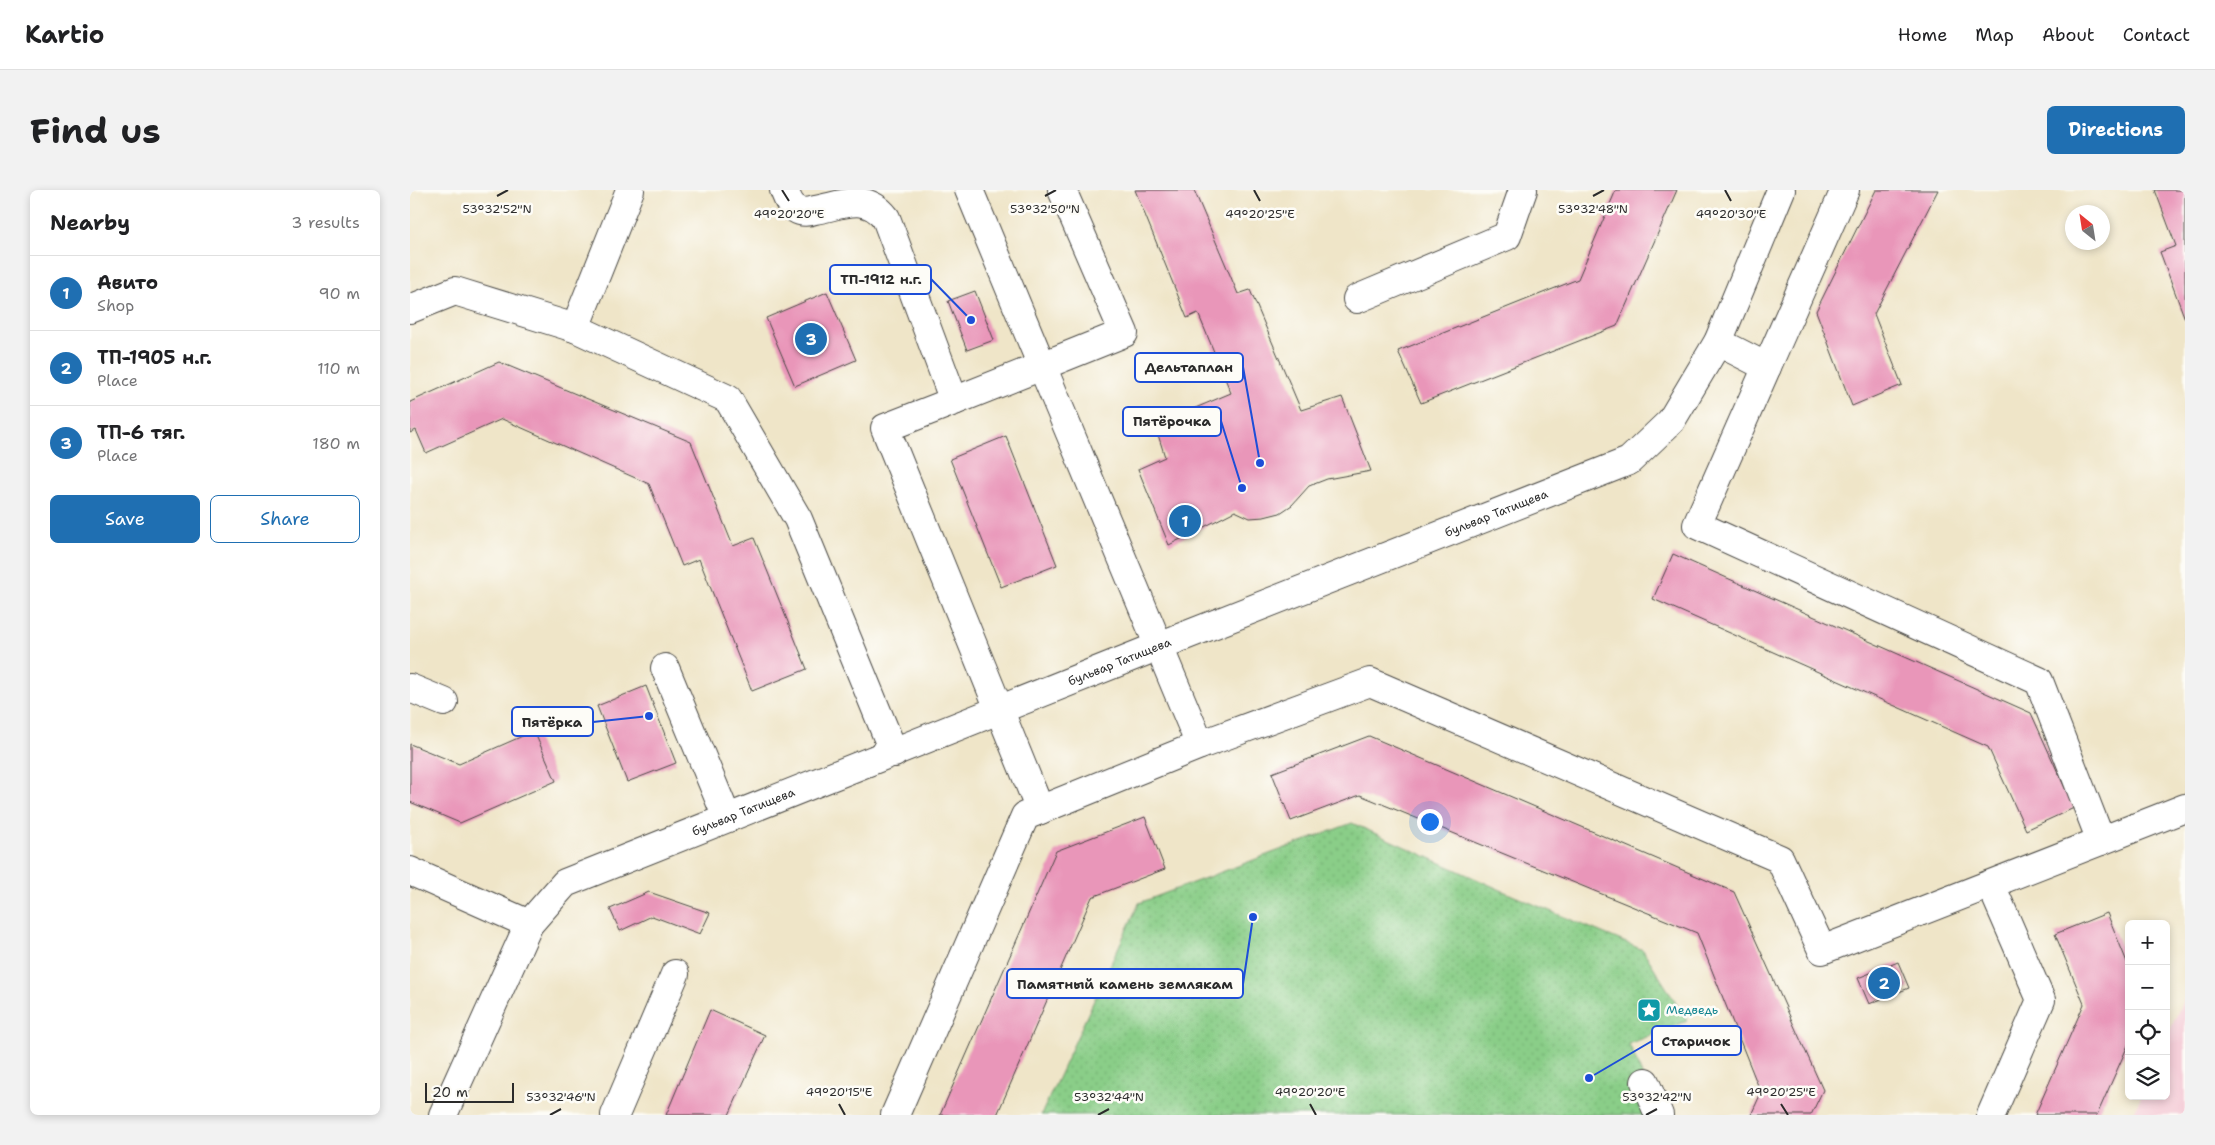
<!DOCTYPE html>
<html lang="en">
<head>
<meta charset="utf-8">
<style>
  :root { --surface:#fff; --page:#f2f2f2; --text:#202124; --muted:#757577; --line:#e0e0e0; --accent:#1f6fb2 }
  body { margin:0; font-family:"Shantell Sans",sans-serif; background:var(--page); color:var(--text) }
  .controls { position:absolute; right:15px; bottom:15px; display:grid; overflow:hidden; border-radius:8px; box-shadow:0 2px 8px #0003 }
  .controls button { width:45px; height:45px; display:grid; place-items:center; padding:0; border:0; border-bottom:1px solid var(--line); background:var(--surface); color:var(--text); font:25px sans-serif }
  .compass { position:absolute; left:1655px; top:15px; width:45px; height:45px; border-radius:50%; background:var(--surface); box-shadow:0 2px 8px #0003; rotate:330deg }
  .scale { position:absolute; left:15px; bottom:12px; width:89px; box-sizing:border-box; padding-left:5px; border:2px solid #2b2b2b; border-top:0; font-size:14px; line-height:18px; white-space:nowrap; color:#2b2b2b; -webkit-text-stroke:4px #fdfcf7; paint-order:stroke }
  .you { position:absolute; left:1019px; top:631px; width:18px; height:18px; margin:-12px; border:4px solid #fff; border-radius:50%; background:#1a73e8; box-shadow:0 0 0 8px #1a73e833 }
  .badge { display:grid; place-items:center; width:32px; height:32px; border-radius:50%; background:var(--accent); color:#fff; font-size:16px; font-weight:700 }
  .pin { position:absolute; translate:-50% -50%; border:2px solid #fff; box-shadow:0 1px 5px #0006 }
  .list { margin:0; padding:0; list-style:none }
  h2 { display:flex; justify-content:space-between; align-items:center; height:65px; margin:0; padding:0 20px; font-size:21px }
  h2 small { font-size:16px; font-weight:400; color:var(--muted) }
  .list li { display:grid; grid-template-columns:32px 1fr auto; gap:15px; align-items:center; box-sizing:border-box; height:75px; padding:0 20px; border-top:1px solid var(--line) }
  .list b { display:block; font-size:19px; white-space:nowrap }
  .list p { margin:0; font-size:16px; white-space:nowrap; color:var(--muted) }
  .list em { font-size:16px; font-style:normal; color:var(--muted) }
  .actions { display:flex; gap:10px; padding:15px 20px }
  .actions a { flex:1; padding:11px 0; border:1px solid var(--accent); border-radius:8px; text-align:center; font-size:18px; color:var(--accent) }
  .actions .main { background:var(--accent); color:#fff }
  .icon { flex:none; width:28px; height:28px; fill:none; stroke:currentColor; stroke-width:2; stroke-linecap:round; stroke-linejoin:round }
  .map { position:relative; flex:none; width:1775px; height:925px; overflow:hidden; border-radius:8px }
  header { display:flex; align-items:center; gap:30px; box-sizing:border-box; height:70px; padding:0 25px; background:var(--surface); border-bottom:1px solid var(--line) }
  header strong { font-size:24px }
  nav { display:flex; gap:28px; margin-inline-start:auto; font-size:18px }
  .intro { display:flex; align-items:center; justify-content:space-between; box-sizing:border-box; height:120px; padding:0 30px }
  h1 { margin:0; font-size:35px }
  .button { padding:12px 22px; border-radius:8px; background:var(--accent); color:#fff; font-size:18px; font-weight:700 }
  main { display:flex; gap:30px; padding:0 30px }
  aside { flex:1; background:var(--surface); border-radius:8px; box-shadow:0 2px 8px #0003 }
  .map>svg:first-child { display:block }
  .built { fill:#f5cfd9 }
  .park { fill:url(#park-dots); stroke:#5a7c5a }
  .building { fill:#e996b9 }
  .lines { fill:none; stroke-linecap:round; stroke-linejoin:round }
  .minor-casing { stroke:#484743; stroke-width:30 }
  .minor { stroke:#fff; stroke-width:28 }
  .ticks { fill:none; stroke:#2b2b2b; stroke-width:2 }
  .labels { text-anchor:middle; stroke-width:5; stroke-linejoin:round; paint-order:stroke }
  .street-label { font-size:12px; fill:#2b2b2b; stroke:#fdfcf7 }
  .culture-label { font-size:12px; fill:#0d838f; stroke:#fdfcf7; text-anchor:start }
  .ticks-label { font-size:12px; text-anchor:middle; fill:#2b2b2b; stroke:#fdfcf7; stroke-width:5; stroke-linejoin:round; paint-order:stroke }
  .leader { fill:none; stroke:#1d4ed8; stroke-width:2 }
  .callout-dot { fill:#1d4ed8; stroke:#fdfcf7; stroke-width:2 }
  .callout { fill:#fdfcf7; stroke:#1d4ed8; stroke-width:2 }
  .callout-label { font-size:14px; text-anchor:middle; font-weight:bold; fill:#2b2b2b }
</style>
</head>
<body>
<header>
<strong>Kartio</strong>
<nav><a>Home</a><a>Map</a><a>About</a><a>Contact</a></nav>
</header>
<div class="intro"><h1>Find us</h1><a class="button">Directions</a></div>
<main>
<aside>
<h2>Nearby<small>3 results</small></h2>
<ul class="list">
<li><span class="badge">1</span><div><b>Авито</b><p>Shop</p></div><em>90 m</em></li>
<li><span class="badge">2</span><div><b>ТП-1905 н.г.</b><p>Place</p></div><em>110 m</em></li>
<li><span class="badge">3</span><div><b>ТП-6 тяг.</b><p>Place</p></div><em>180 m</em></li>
</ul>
<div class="actions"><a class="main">Save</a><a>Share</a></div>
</aside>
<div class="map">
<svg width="1775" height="925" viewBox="0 0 1775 925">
  <defs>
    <pattern id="park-dots" width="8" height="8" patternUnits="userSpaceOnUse" patternTransform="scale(1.25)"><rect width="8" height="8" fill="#8ace88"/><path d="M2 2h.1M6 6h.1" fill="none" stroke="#77b176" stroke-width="1.8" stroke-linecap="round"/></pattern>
  </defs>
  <rect width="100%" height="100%" fill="#fdfcf7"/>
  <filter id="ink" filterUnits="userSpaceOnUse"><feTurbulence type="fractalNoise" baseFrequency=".02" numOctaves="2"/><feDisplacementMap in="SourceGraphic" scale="10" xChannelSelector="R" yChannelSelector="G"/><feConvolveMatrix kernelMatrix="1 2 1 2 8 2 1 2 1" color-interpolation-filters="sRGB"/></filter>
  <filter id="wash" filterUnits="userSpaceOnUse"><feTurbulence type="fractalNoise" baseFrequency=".0096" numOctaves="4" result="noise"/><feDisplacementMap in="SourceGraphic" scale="20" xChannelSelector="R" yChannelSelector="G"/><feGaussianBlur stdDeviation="1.12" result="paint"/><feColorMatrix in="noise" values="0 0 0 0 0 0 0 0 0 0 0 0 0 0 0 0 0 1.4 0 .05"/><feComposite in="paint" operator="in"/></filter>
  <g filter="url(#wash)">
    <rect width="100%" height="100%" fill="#efe5c8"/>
    <polygon class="built" points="1775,806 1775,925 1723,925 1731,906 1756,906 1756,849"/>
    <polygon class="park" points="942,633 1102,705 1233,760 1277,831 1219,854 1249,925 631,925 729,713"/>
    <g id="blocks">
      <g class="building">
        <polygon points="725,0 784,0 828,104 840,100 891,220 932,207 961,281 917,289 899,296 882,315 870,323 854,327 840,328 825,321 759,355 728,279 755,267 745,235 821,203 788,123 777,128"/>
        <polygon points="1206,0 1267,0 1207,136 1011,213 988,161 1168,89"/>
        <polygon points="1466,0 1528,0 1464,124 1492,195 1442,216 1406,121"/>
        <polygon points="1745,0 1775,0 1775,129 1750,62 1766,56"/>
        <polygon points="565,101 584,150 557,160 538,111"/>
        <polygon points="417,102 446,170 385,196 356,128"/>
        <polygon points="89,172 281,252 323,356 344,348 397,479 342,501 289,369 272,376 239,294 92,229 16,263 6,240 0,243 0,212"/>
        <polygon points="596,246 647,375 591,397 540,269"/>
        <polygon points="1263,364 1621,523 1664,618 1616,640 1578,557 1243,409"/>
        <polygon points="236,496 266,573 217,592 187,516"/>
        <polygon points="124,541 146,591 50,633 0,612 0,554 49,574"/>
        <polygon points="959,546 1324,702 1413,900 1401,925 1341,925 1351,903 1287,743 950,605 881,631 862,583"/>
        <polygon points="735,627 755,679 682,707 587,925 530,925 646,661"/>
        <polygon points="239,702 300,723 290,744 242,726 210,741 200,719"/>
        <polygon points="1697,723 1719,777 1719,853 1687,925 1625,925 1674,814 1645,744"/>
        <polygon points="1488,772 1499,798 1459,814 1448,788"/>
        <polygon points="300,820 355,845 319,925 256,925"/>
      </g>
    </g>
  </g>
  <g filter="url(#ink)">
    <use href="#blocks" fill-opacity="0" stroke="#484743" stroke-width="1"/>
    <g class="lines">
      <g class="minor-casing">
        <g id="minor">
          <path d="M374 0C377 7 379 15 386 19 392 23 399 22 405 20 433 15 456 2 476 28L544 211 632 176 790 555"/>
          <polyline points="559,0 632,176 714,143 652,0"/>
          <polyline points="1435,0 1287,335 1629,491 1691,651"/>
          <polyline points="947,109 1097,46 1113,0"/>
          <polyline points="0,119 45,101 165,138 318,209 388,329 484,563"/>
          <polyline points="165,138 220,0"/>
          <polyline points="1308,152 1357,177"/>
          <polyline points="544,211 475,238 630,620"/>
          <polyline points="255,478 317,628"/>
          <polyline points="0,498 34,512"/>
          <polyline points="0,681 119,734"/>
          <polyline points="1581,695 1631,810 1581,925"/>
          <polyline points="1235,892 1249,925"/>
          <path id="s1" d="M33 925 119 734 155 693 749 456 1219 271 1261 231 1308 152 1371 0"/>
          <polyline points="205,925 265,784"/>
          <polyline points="485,925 615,626 790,555 960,492 1370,669 1412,760 1775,618"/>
        </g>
      </g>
      <use href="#minor" class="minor"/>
    </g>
  </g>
  <path class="ticks" d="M372 0 379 11M844 0 850 11M1315 0 1321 11M87 6 98 0M635 6 646 0M1183 6 1194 0M429 914 435 925M900 914 906 925M1371 914 1378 925M140 925 151 919M688 925 699 919M1236 925 1247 919"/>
  <defs>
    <g id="sight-square" transform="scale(1.25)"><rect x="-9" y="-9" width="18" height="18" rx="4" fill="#0f9aa8" stroke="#fdfcf7"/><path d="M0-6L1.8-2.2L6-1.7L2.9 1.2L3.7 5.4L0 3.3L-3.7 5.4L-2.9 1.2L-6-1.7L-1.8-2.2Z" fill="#fff"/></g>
  </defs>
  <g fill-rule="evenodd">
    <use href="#sight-square" x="1239" y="820"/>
  </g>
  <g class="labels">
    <g class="street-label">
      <text dy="4" stroke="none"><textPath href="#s1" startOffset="1266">бульвар Татищева</textPath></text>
      <text dy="4" stroke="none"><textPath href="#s1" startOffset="861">бульвар Татищева</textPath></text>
      <text dy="4" stroke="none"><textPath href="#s1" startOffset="456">бульвар Татищева</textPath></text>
    </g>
    <g class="culture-label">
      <text x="1256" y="824">Медведь</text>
    </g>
  </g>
  <g class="ticks-label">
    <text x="87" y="23">53°32'52"N</text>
    <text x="635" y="23">53°32'50"N</text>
    <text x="1183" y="23">53°32'48"N</text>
    <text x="379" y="28">49°20'20"E</text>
    <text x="850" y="28">49°20'25"E</text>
    <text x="1321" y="28">49°20'30"E</text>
    <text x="429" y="906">49°20'15"E</text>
    <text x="900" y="906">49°20'20"E</text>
    <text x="1371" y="906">49°20'25"E</text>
    <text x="151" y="911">53°32'46"N</text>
    <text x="699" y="911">53°32'44"N</text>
    <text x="1247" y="911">53°32'42"N</text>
  </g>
  <path class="leader" d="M561 130L521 89M850 273L833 177M832 298L811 231M239 526L183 532M843 727L833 794M1179 888L1242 851"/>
  <g class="callout-dot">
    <circle cx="561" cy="130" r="5"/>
    <circle cx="850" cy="273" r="5"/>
    <circle cx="832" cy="298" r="5"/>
    <circle cx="239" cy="526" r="5"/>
    <circle cx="843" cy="727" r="5"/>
    <circle cx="1179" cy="888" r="5"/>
  </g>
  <g class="callout">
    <rect x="420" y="75" width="101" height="29" rx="5"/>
    <rect x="725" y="163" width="108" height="29" rx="5"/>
    <rect x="713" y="217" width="98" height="29" rx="5"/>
    <rect x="102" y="517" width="81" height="29" rx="5"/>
    <rect x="597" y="779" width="236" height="29" rx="5"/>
    <rect x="1242" y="836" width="89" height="29" rx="5"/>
  </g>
  <g class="callout-label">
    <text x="471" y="94">ТП-1912 н.г.</text>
    <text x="779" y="182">Дельтаплан</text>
    <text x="762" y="236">Пятёрочка</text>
    <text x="142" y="537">Пятёрка</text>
    <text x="715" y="799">Памятный камень землякам</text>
    <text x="1286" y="856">Старичок</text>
  </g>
</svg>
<div class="controls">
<button>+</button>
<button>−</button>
<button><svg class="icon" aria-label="locate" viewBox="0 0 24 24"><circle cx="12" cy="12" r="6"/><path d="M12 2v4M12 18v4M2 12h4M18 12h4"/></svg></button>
<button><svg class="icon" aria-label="layers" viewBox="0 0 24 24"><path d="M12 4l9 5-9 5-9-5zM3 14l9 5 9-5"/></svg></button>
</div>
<svg class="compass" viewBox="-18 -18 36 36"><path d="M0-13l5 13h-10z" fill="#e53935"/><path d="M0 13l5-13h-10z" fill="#757577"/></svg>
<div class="scale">20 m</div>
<div class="you"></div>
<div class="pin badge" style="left:775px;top:331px">1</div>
<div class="pin badge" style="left:1474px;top:793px">2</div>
<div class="pin badge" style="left:401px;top:149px">3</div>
</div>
</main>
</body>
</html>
